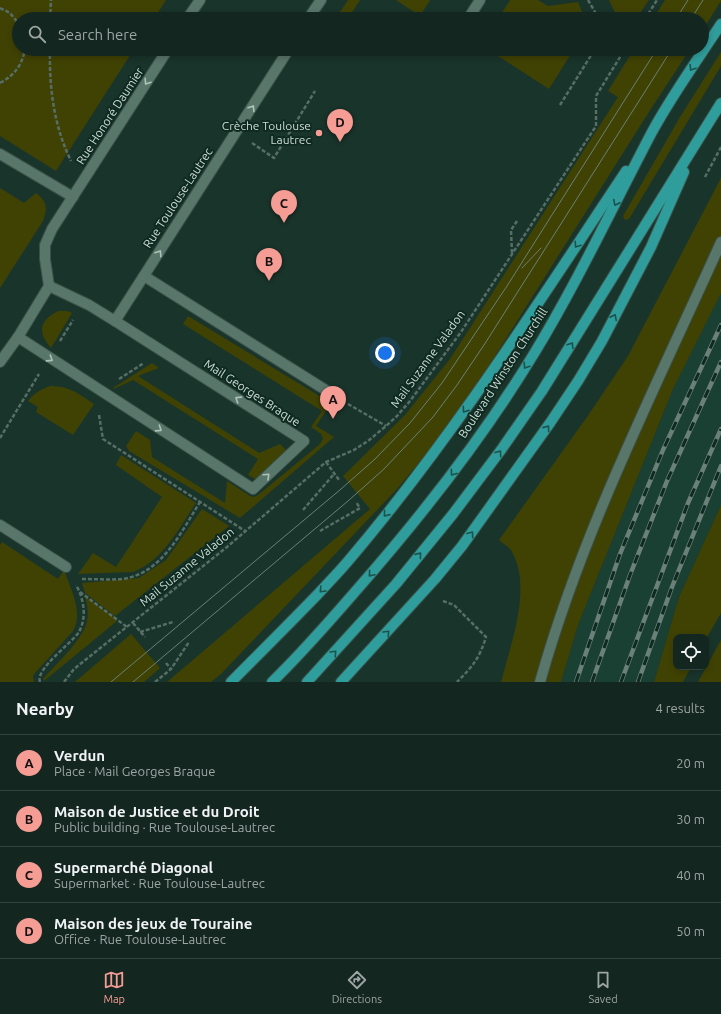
<!DOCTYPE html>
<html lang="en">
<head>
<meta charset="utf-8">
<style>
  :root { --surface:#132720; --page:#20332d; --text:#f1f3f6; --muted:#9da5a5; --line:#32443e; --accent:#f59c95 }
  body { margin:0; font-family:Ubuntu,sans-serif; background:var(--page); color:var(--text) }
  .controls { position:absolute; right:12px; bottom:12px; display:grid; overflow:hidden; border-radius:8px; box-shadow:0 2px 6px #0003 }
  .controls button { width:36px; height:36px; display:grid; place-items:center; padding:0; border:0; border-bottom:1px solid var(--line); background:var(--surface); color:var(--text); font:20px sans-serif }
  .you { position:absolute; left:385px; top:353px; width:14px; height:14px; margin:-10px; border:3px solid #fff; border-radius:50%; background:#1a73e8; box-shadow:0 0 0 6px #1a73e833 }
  .badge { display:grid; place-items:center; width:26px; height:26px; border-radius:50%; background:var(--accent); color:#111; font-size:13px; font-weight:700 }
  .pin { position:absolute; translate:-50% -33px; filter:drop-shadow(0 1px 2px #0008) }
  .pin::after { content:''; position:absolute; top:21px; width:14px; height:12px; background:inherit; clip-path:polygon(0 0,100% 0,50% 100%) }
  .list { margin:0; padding:0; list-style:none }
  h2 { display:flex; justify-content:space-between; align-items:center; height:52px; margin:0; padding:0 16px; font-size:17px }
  h2 small { font-size:13px; font-weight:400; color:var(--muted) }
  .list li { display:grid; grid-template-columns:26px 1fr auto; gap:12px; align-items:center; box-sizing:border-box; height:56px; padding:0 16px; border-top:1px solid var(--line) }
  .list b { display:block; font-size:15px; white-space:nowrap }
  .list p { margin:0; font-size:13px; white-space:nowrap; color:var(--muted) }
  .list em { font-size:13px; font-style:normal; color:var(--muted) }
  .icon { flex:none; width:22px; height:22px; fill:none; stroke:currentColor; stroke-width:2; stroke-linecap:round; stroke-linejoin:round }
  .map { position:relative; flex:none; width:721px; height:682px; overflow:hidden }
  .search { position:absolute; background:var(--surface); box-shadow:0 2px 6px #0003; left:12px; right:12px; top:12px; height:44px; display:flex; align-items:center; gap:10px; box-sizing:border-box; padding:0 14px; border-radius:22px; color:var(--muted); font-size:15px }
  .sheet { height:276px; background:var(--surface) }
  nav { display:flex; justify-content:space-around; align-items:center; box-sizing:border-box; height:56px; border-top:1px solid var(--line); background:var(--surface); font-size:11px; color:var(--muted) }
  nav a { display:grid; justify-items:center; gap:2px }
  nav .on { color:var(--accent) }
  .map>svg:first-child { display:block }
  .built { fill:#1a3f33 }
  .green { fill:#404204 }
  .lines { fill:none; stroke-linecap:round; stroke-linejoin:round }
  .service-casing { stroke:#3a5149; stroke-width:12 }
  .minor-casing { stroke:#3a5149; stroke-width:12 }
  .primary-casing { stroke:#3a5149; stroke-width:12 }
  .path { stroke:#576e66; stroke-width:2.5; stroke-dasharray:4 2; stroke-linecap:butt }
  .service { stroke:#59766b; stroke-width:10 }
  .minor { stroke:#59766b; stroke-width:10 }
  .primary { stroke:#2f9d9c; stroke-width:10 }
  .tram { stroke:#6a8078; stroke-width:1 }
  .rail-casing { stroke:#6a8078; stroke-width:4.5 }
  .rail { stroke:#0e2a21; stroke-width:3; stroke-dasharray:9; stroke-linecap:butt }
  .oneway { stroke:#1a524c }
  .oneway2 { stroke:#aec2ba }
  .poi-dot { fill:#f59c95; stroke:#0e2a21; stroke-width:1.5 }
  .labels { text-anchor:middle; stroke-width:4; stroke-linejoin:round; paint-order:stroke }
  .street-label { font-size:12px; fill:#cbdbd5; stroke:#0e2a21 }
  .poi-label { font-size:12px; fill:#cbdbd5; stroke:#0e2a21; text-anchor:end }
</style>
</head>
<body>
<div class="map">
<svg width="721" height="682" viewBox="0 0 721 682">
  <rect width="100%" height="100%" fill="#19342b"/>
  <polygon class="built" points="721,293 721,505 679,597 654,682 561,682 578,625 673,389"/>
  <g class="green">
    <polygon points="0,0 166,0 154,19 19,19 19,49 134,49 56,171 0,136"/>
    <polygon points="348,0 360,0 349,17 340,12"/>
    <polygon points="396,0 430,0 420,16"/>
    <polygon points="510,0 538,0 548,6 578,2 584,17 583,19 498,19"/>
    <polygon points="609,0 649,0 636,19 618,19"/>
    <polygon points="665,0 721,0 721,1 702,31 702,19 653,19"/>
    <polygon points="487,49 574,49 549,89"/>
    <polygon points="634,49 690,49 647,115 478,383 436,442 397,489 221,674 211,682 167,682 370,509 343,476 405,415 450,359 618,97 608,91"/>
    <polygon points="721,52 721,66 629,219 625,220 623,216 680,117"/>
    <path d="M721 178V293L673 389 578 625 561 682H501C511 643 533 587 511 550 508 546 502 543 499 540L587 417 628 356Z"/>
    <path d="M0 188 24 203 36 193C47 202 48 207 43 221L0 288Z"/>
    <path d="M58 311H67L72 313 51 348C37 332 39 321 58 311Z"/>
    <polygon points="188,316 331,403 316,426 334,437 240,518 129,451 126,446 136,431 150,440 152,457 225,503 227,481 250,496 254,497 258,495 320,444 323,439 321,434 311,427 322,411 183,324"/>
    <path d="M152 363 159 368 138 376 259 453 280 444 286 450C283 463 265 472 255 479L248 475 258 459 133 380 114 389 113 388Z"/>
    <path d="M50 386C68 385 79 394 94 404L73 435 36 412 38 407 28 401C33 394 41 389 50 386Z"/>
    <path d="M121 455 196 503C179 528 163 561 133 572L78 574 93 553 116 567 162 497 116 465Z"/>
    <polygon points="721,505 721,613 706,639 706,637 676,637 676,667 691,667 683,682 654,682 679,597"/>
    <polygon points="202,509 229,526 115,616 85,593 82,583 139,578 166,560"/>
    <path d="M2 542 58 579 64 570C70 587 84 613 73 631L35 673 33 676 34 682H0V545Z"/>
    <path d="M85 596 113 616 117 621 44 681 43 679C56 664 83 640 87 621 89 613 87 604 85 596Z"/>
    <polygon points="131,634 160,668 144,682 75,682"/>
    <polygon points="721,640 721,682 698,682"/>
  </g>
  <g class="lines">
    <g class="service-casing">
      <g id="service">
        <polyline points="468,19 480,0"/>
        <polyline points="144,276 332,394"/>
        <path d="M540 682C583 529 656 387 721 242"/>
      </g>
    </g>
    <g class="minor-casing">
      <g id="minor">
        <polyline points="187,19 200,0"/>
        <polyline points="308,19 321,0"/>
        <polyline points="0,154 73,197"/>
        <polyline points="115,321 289,49"/>
        <polyline points="18,337 253,489 304,441 115,321 89,305 49,286"/>
        <polyline points="0,362 18,337 49,286 45,259 45,245 52,229 168,49"/>
        <polyline points="0,525 66,567"/>
      </g>
    </g>
    <g class="primary-casing">
      <g id="primary">
        <path d="M231 682C260 653 289 624 318 594 328 583 339 572 349 560 452 439 538 303 626 171"/>
        <path d="M272 682C301 654 328 623 354 593 420 518 483 438 535 352 578 281 613 206 652 132 672 95 698 59 721 24"/>
        <polyline points="307,682 396,584 453,514 501,450 542,391 721,103"/>
        <polyline points="341,682 435,579 462,546 550,423 578,381 602,341 651,247 684,172"/>
      </g>
    </g>
    <g class="path">
      <polyline points="588,0 599,19"/>
      <polyline points="0,8 10,13 19,24"/>
      <polyline points="50,19 51,0"/>
      <polyline points="645,19 657,0"/>
      <path d="M50 49C49 88 54 126 71 161"/>
      <path d="M0 83C15 75 22 65 25 49"/>
      <polyline points="560,105 595,49"/>
      <polyline points="252,143 274,158 315,91"/>
      <polyline points="705,177 721,147"/>
      <polyline points="512,253 511,230 517,221"/>
      <polyline points="60,341 73,320"/>
      <polyline points="119,379 144,363"/>
      <polyline points="348,404 386,426"/>
      <polyline points="99,415 103,439 245,531"/>
      <polyline points="0,438 39,374"/>
      <polyline points="326,462 339,480"/>
      <polyline points="303,510 334,474"/>
      <polyline points="320,531 360,508 356,502"/>
      <path d="M82 579C95 579 109 580 122 579 162 574 181 532 200 502"/>
      <polyline points="80,592 127,627"/>
      <path d="M443 601 454 605 486 637C479 659 473 666 457 682"/>
      <polyline points="133,623 145,637"/>
      <polyline points="140,632 173,622"/>
      <polyline points="166,663 171,669"/>
      <path d="M40 682C35 669 72 643 79 632 87 617 84 599 76 585"/>
      <polyline points="64,682 74,669 227,547 326,462 354,450 368,441 386,426 397,416 410,401 461,332 596,126 596,96 625,49"/>
      <polyline points="155,682 171,669 189,642"/>
    </g>
    <use href="#service" class="service"/>
    <use href="#minor" class="minor"/>
    <use href="#primary" class="primary"/>
    <g class="tram">
      <polyline points="676,19 688,0"/>
      <polyline points="691,19 703,0"/>
      <polyline points="522,268 541,248"/>
      <polyline points="111,682 341,489 375,459 410,423 442,383 507,286 657,49"/>
      <polyline points="133,682 348,501 384,469 433,417 457,385 484,345 672,49"/>
    </g>
    <g class="rail-casing">
      <g id="rail">
        <polyline points="576,682 620,554 663,450 721,325"/>
        <polyline points="592,682 630,575 667,481 721,362"/>
        <polyline points="621,682 688,503 721,429"/>
        <polyline points="638,682 672,587 721,466"/>
      </g>
    </g>
    <use href="#rail" class="rail"/>
  </g>
  <defs><path id="oneway-chevron" d="M-2-3.5L2.5 0L-2 3.5" fill="none" stroke-width="1.6" stroke-linecap="round" stroke-linejoin="round"/></defs>
  <g class="oneway">
    <use href="#oneway-chevron" transform="translate(692 68) rotate(122)"/>
    <use href="#oneway-chevron" transform="translate(616 203) rotate(117)"/>
    <use href="#oneway-chevron" transform="translate(577 245) rotate(124)"/>
    <use href="#oneway-chevron" transform="translate(614 317) rotate(-63)"/>
    <use href="#oneway-chevron" transform="translate(571 345) rotate(-58)"/>
    <use href="#oneway-chevron" transform="translate(526 366) rotate(123)"/>
    <use href="#oneway-chevron" transform="translate(465 410) rotate(125)"/>
    <use href="#oneway-chevron" transform="translate(547 428) rotate(-55)"/>
    <use href="#oneway-chevron" transform="translate(499 453) rotate(-54)"/>
    <use href="#oneway-chevron" transform="translate(453 473) rotate(126)"/>
    <use href="#oneway-chevron" transform="translate(386 514) rotate(129)"/>
    <use href="#oneway-chevron" transform="translate(471 534) rotate(-54)"/>
    <use href="#oneway-chevron" transform="translate(419 555) rotate(-51)"/>
    <use href="#oneway-chevron" transform="translate(371 574) rotate(131)"/>
    <use href="#oneway-chevron" transform="translate(322 590) rotate(133)"/>
    <use href="#oneway-chevron" transform="translate(387 633) rotate(-47)"/>
    <use href="#oneway-chevron" transform="translate(334 653) rotate(-47)"/>
  </g>
  <g class="oneway2">
    <use href="#oneway-chevron" transform="translate(147 82) rotate(123)"/>
    <use href="#oneway-chevron" transform="translate(252 108) rotate(-57)"/>
    <use href="#oneway-chevron" transform="translate(159 253) rotate(-57)"/>
    <use href="#oneway-chevron" transform="translate(50 359) rotate(33)"/>
    <use href="#oneway-chevron" transform="translate(238 399) rotate(-147)"/>
    <use href="#oneway-chevron" transform="translate(159 429) rotate(33)"/>
    <use href="#oneway-chevron" transform="translate(267 476) rotate(-43)"/>
  </g>
  <circle class="poi-dot" cx="319" cy="133" r="4"/>
  <g class="labels">
    <g class="street-label">
      <text transform="translate(110 116) rotate(-57)" y="4">Rue Honoré Daumier</text>
      <text transform="translate(178 198) rotate(-57)" y="4">Rue Toulouse-Lautrec</text>
      <text transform="translate(428 359) rotate(-54)" y="4">Mail Suzanne Valadon</text>
      <text transform="translate(503 373) rotate(-57)" y="4">Boulevard Winston Churchill</text>
      <text transform="translate(252 393) rotate(33)" y="4">Mail Georges Braque</text>
      <text transform="translate(187 567) rotate(-39)" y="4">Mail Suzanne Valadon</text>
    </g>
    <g class="poi-label">
      <text x="311" y="130">Crèche Toulouse<tspan x="311" dy="14">Lautrec</tspan></text>
    </g>
  </g>
</svg>
<div class="controls">
<button><svg class="icon" aria-label="locate" viewBox="0 0 24 24"><circle cx="12" cy="12" r="6"/><path d="M12 2v4M12 18v4M2 12h4M18 12h4"/></svg></button>
</div>
<div class="you"></div>
<div class="pin badge" style="left:333px;top:419px">A</div>
<div class="pin badge" style="left:269px;top:281px">B</div>
<div class="pin badge" style="left:284px;top:223px">C</div>
<div class="pin badge" style="left:340px;top:142px">D</div>
<div class="search"><svg class="icon" aria-label="search" viewBox="0 0 24 24"><circle cx="10" cy="10" r="6"/><path d="M15 15l6 6"/></svg>Search here</div>
</div>
<section class="sheet">
<h2>Nearby<small>4 results</small></h2>
<ul class="list">
<li><span class="badge">A</span><div><b>Verdun</b><p>Place · Mail Georges Braque</p></div><em>20 m</em></li>
<li><span class="badge">B</span><div><b>Maison de Justice et du Droit</b><p>Public building · Rue Toulouse-Lautrec</p></div><em>30 m</em></li>
<li><span class="badge">C</span><div><b>Supermarché Diagonal</b><p>Supermarket · Rue Toulouse-Lautrec</p></div><em>40 m</em></li>
<li><span class="badge">D</span><div><b>Maison des jeux de Touraine</b><p>Office · Rue Toulouse-Lautrec</p></div><em>50 m</em></li>
</ul>
</section>
<nav>
<a class="on"><svg class="icon" aria-label="map" viewBox="0 0 24 24"><path d="M3 6l6-2 6 2 6-2v14l-6 2-6-2-6 2zM9 4v14M15 6v14"/></svg>Map</a>
<a><svg class="icon" aria-label="directions" viewBox="0 0 24 24"><path d="M12 3l9 9-9 9-9-9zM9 14v-3h6M13 9l2 2-2 2"/></svg>Directions</a>
<a><svg class="icon" aria-label="saved" viewBox="0 0 24 24"><path d="M7 4h10v16l-5-4-5 4z"/></svg>Saved</a>
</nav>
</body>
</html>
